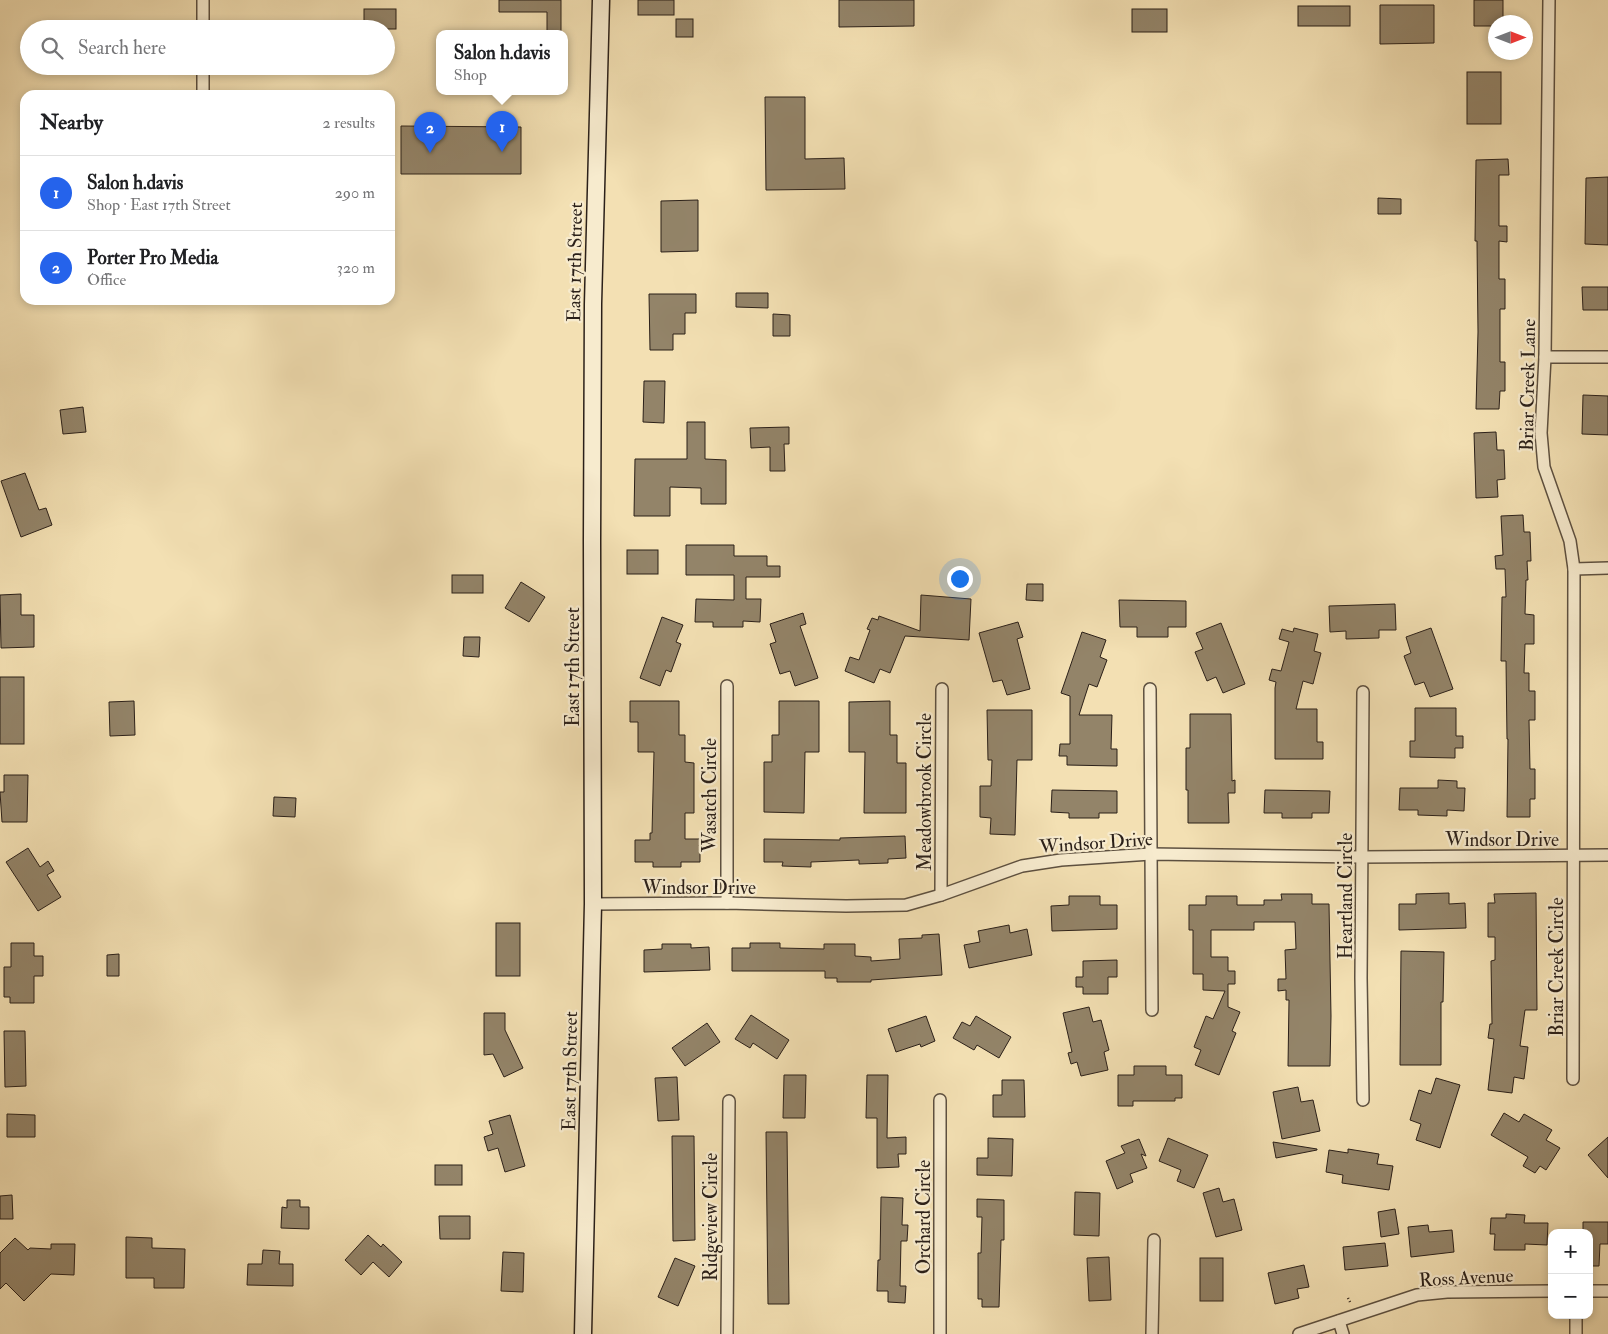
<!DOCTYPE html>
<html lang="en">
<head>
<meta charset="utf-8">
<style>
  :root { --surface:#fff; --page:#f6f6f6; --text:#202124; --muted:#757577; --line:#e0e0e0; --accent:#2563eb }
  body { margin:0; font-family:"IM FELL Double Pica",serif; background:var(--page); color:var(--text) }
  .controls { position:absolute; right:15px; bottom:15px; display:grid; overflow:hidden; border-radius:10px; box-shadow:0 2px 8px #0003 }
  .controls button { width:45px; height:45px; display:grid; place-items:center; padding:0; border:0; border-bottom:1px solid var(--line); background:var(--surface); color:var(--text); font:25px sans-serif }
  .compass { position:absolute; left:1488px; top:15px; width:45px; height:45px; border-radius:50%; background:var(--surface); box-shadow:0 2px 8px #0003; rotate:90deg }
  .you { position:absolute; left:959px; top:578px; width:18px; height:18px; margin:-12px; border:4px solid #fff; border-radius:50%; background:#1a73e8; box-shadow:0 0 0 8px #1a73e833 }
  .badge { display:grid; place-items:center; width:32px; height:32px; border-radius:50%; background:var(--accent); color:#fff; font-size:16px; font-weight:700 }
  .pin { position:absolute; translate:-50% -41px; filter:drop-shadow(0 1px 2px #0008) }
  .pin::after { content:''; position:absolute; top:26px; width:18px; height:15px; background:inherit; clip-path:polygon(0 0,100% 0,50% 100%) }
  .popup { position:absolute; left:436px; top:30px; width:132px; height:65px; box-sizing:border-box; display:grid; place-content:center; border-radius:10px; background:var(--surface); filter:drop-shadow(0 1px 4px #0005); font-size:16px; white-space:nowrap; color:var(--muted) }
  .popup b { font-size:19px; color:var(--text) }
  .popup::after { content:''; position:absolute; left:50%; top:100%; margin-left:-10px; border:10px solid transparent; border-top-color:var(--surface) }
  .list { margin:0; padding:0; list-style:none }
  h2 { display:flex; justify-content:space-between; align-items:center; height:65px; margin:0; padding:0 20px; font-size:21px }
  h2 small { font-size:16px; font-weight:400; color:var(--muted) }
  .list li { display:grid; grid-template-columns:32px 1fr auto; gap:15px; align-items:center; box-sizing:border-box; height:75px; padding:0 20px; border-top:1px solid var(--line) }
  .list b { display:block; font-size:19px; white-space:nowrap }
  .list p { margin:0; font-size:16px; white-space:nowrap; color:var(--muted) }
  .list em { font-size:16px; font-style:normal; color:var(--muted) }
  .icon { flex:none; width:28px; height:28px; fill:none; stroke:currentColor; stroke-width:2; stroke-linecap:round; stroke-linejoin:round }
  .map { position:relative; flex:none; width:1608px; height:1334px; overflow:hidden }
  .search { position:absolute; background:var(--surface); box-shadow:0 2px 8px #0003; left:20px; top:20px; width:375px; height:55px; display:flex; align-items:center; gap:12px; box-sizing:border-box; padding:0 18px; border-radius:28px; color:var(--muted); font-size:19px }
  .panel { position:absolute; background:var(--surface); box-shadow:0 2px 8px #0003; left:20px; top:90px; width:375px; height:215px; border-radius:15px }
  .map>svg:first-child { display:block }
  .building { fill:#938469; stroke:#2b2019 }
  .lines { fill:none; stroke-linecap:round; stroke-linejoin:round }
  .street-casing { stroke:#5d5040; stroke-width:14 }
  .secondary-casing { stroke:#2b2019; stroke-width:19 }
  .path { stroke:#2b2019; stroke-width:2.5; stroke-dasharray:1 2.5; stroke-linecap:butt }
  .street { stroke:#f7ebce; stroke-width:11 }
  .secondary { stroke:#f7ebce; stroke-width:16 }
  .labels { text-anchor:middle; stroke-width:4.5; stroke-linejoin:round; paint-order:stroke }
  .street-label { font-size:19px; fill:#2b2019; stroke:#f7ebce }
</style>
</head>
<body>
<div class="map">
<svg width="1608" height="1334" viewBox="0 0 1608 1334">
  <rect width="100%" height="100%" fill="#f3e0b3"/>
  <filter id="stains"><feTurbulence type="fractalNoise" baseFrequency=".004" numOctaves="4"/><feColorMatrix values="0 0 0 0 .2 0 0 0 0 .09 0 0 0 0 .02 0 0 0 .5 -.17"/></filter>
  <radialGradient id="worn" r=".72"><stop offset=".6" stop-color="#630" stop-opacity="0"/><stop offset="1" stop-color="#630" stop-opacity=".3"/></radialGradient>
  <g class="building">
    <polygon points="499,0 561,0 561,33 547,33 547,12 499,12"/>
    <rect x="638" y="0" width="36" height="15"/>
    <polygon points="839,0 914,0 914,26 839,27"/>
    <polygon points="1474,0 1503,0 1503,22 1496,22 1496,26 1474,26"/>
    <polygon points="1380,5 1434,5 1434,43 1380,44"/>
    <rect x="1298" y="6" width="52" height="20"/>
    <rect x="364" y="9" width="32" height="20"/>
    <rect x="1132" y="9" width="35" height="23"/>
    <rect x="676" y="19" width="17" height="18"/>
    <rect x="1467" y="72" width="34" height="52"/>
    <polygon points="765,97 805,97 805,159 844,158 845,189 766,190"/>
    <polygon points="401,126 521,127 521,174 401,174"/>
    <polygon points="1508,159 1509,175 1499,175 1499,226 1507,226 1507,242 1499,241 1499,279 1505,279 1505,309 1500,309 1500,362 1505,362 1505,391 1500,391 1499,409 1476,409 1478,332 1477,241 1475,241 1476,160"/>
    <polygon points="1608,177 1608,245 1585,244 1586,178"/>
    <polygon points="1378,198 1401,199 1401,214 1378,214"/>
    <polygon points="698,200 698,251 661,252 661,201"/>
    <polygon points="1582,287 1608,287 1608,310 1583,310"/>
    <polygon points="736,293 768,293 768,308 736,307"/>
    <polygon points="649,294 696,294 696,313 685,313 685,334 673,334 673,350 650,350"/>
    <polygon points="773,314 790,315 790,336 773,336"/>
    <polygon points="644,381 665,381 664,423 643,422"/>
    <polygon points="1583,395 1608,396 1608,435 1582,434"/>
    <polygon points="83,407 86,432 63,434 60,410"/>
    <polygon points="687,422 705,422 705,459 726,460 726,504 701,504 701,488 670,487 670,516 634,516 635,459 687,459"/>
    <polygon points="789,427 789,444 784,444 785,471 770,471 770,447 751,448 750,428"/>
    <polygon points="1496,432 1497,450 1504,450 1505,479 1497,480 1498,497 1476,498 1474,433"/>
    <polygon points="25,473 39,510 46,508 52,525 21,537 1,481"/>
    <polygon points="1523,515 1524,532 1530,532 1531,561 1527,561 1528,580 1526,580 1525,614 1534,615 1534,644 1525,644 1524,673 1529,673 1529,691 1535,691 1535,720 1529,720 1530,769 1535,769 1535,799 1530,799 1530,817 1507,817 1508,739 1507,739 1506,661 1501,661 1502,597 1506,597 1505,569 1496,569 1495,556 1503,555 1501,516"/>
    <polygon points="686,545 734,545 734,556 767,556 767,566 780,566 780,577 746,577 746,599 761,599 760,622 743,621 743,627 713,627 713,622 695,622 696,599 734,600 734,575 686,575"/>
    <rect x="627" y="550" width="31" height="24"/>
    <rect x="452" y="575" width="31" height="18"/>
    <polygon points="521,582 545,597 529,622 505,608"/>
    <polygon points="1027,584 1043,584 1043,601 1026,600"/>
    <polygon points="21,594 21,615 34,615 34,647 1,648 0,595"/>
    <polygon points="921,595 971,599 969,640 905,636 890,673 880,669 874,683 845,671 850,657 859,660 870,630 867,629 872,618 878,620 879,616 920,631"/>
    <polygon points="1119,600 1186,601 1186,627 1168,627 1168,637 1137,637 1137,627 1120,627"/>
    <polygon points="1395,604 1396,630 1379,630 1379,638 1346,639 1346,631 1330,632 1329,606"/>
    <polygon points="803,613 806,624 800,626 818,678 795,686 790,671 780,674 770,644 776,642 770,624"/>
    <polygon points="662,617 683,625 676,642 681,644 671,672 666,670 660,686 640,678"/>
    <polygon points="1018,622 1023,637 1017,639 1030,689 1007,695 1002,680 993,682 979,633"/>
    <polygon points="1221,623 1245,684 1223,693 1216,677 1207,681 1195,652 1203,649 1196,633"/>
    <polygon points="1294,628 1318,634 1314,651 1321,653 1313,684 1303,681 1296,709 1317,709 1317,742 1323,742 1323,759 1275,759 1275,688 1276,682 1269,680 1272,669 1281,671 1289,642 1279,639 1282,629 1293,632"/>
    <polygon points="1431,628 1453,689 1430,697 1424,682 1415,685 1404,656 1411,653 1406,637"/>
    <polygon points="1082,632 1106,640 1100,657 1107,660 1097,687 1089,684 1079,715 1112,715 1111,749 1117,749 1117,766 1067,765 1067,756 1059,756 1060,744 1070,744 1070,696 1061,693"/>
    <polygon points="464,637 480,637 479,657 463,656"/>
    <rect x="0" y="677" width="24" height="67"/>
    <polygon points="134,701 135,735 110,736 109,702"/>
    <polygon points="630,701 679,701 679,735 685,735 685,762 694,763 694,813 685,813 685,839 700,839 700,862 681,862 681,867 653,867 653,862 635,862 635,840 650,840 650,833 652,833 654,752 638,752 638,722 630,722"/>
    <polygon points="779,701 819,701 819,752 805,752 804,813 764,812 764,762 772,762 772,735 779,735"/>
    <polygon points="890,701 890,735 897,735 897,763 906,763 906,813 864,813 865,752 849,752 849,702"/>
    <polygon points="1415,708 1456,708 1456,736 1463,736 1463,748 1455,748 1455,758 1410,757 1410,741 1415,741"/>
    <polygon points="987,710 1032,710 1032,760 1017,760 1015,835 990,834 991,818 980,817 980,786 991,786 992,760 988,760"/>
    <polygon points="1190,714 1231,714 1232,781 1235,780 1235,793 1228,793 1229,823 1188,823 1188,790 1186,790 1186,748 1190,748"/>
    <polygon points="4,775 28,775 27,822 2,822 0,792 4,792"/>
    <polygon points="1438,780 1457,781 1457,788 1465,788 1464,811 1447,810 1447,816 1418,815 1418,810 1399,810 1400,788 1438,788"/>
    <polygon points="1052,790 1117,791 1117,813 1099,813 1099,818 1069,818 1069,813 1051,812"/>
    <polygon points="1265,790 1330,791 1329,813 1312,813 1312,818 1282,818 1282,813 1264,813"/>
    <polygon points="274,797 296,798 295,817 273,816"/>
    <polygon points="905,836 906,858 888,859 888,863 859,864 859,860 811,862 811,867 782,866 783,862 764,862 764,839 840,840 840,838"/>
    <polygon points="28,848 40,867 48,861 54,871 47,875 61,897 38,911 6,862"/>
    <polygon points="1449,893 1449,904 1465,903 1466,928 1399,930 1399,904 1416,904 1416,894"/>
    <polygon points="1536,893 1537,1010 1525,1010 1520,1046 1528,1047 1524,1079 1514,1077 1512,1093 1488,1090 1494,1039 1488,1038 1490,1024 1492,1024 1491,961 1495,960 1495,937 1488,937 1488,903 1495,903 1494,894"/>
    <polygon points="1281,894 1312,894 1312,904 1329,904 1331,1016 1330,1066 1288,1066 1289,1000 1286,1000 1286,990 1278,991 1278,979 1286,979 1285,950 1296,949 1295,922 1254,922 1254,930 1211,930 1211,957 1228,957 1228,971 1235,971 1235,984 1228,984 1228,1007 1240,1012 1232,1031 1236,1033 1219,1075 1195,1065 1201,1050 1194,1047 1206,1016 1213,1019 1225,991 1203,990 1203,974 1193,974 1193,930 1189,930 1189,905 1206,905 1206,896 1237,896 1237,905 1264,905 1264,900 1282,900"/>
    <polygon points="1069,896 1100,896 1100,905 1117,905 1117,929 1052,931 1051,906 1069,905"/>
    <rect x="496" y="923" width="24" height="53"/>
    <polygon points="1009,925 1010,933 1027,929 1032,955 969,968 964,945 980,942 978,931"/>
    <polygon points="939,934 942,975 871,980 871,982 837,982 837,978 825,978 825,971 732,971 732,948 750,948 750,943 780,943 780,948 824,949 824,944 855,944 855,956 871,957 871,961 900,959 899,939 922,938 922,935"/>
    <polygon points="11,943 34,943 34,956 43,956 43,976 34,976 34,1003 10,1003 10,997 4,997 4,967 11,967"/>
    <polygon points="662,944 691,944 691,948 709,947 710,970 644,972 644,950 662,949"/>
    <polygon points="1401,951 1444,952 1443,1002 1441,1002 1441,1065 1400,1065"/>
    <polygon points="119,954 119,976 107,976 107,955"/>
    <polygon points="1117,960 1117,977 1108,977 1108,994 1083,994 1083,987 1076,987 1076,977 1083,977 1083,961"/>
    <polygon points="1089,1007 1093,1022 1101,1020 1109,1050 1104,1052 1108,1070 1081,1076 1077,1062 1071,1064 1068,1053 1072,1052 1063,1013"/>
    <polygon points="484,1013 505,1013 505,1030 523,1068 504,1077 493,1054 484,1055"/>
    <polygon points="751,1015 789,1040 777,1059 753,1043 750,1048 735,1039"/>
    <polygon points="926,1016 935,1041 921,1047 920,1044 896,1052 888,1029"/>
    <polygon points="976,1016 1011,1037 999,1058 977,1045 974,1050 953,1038 962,1022 970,1026"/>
    <polygon points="707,1023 720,1042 685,1066 672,1048"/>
    <polygon points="4,1031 25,1031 26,1086 5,1087"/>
    <polygon points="1134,1066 1166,1066 1166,1075 1182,1075 1182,1098 1175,1098 1175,1101 1133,1101 1133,1106 1118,1106 1118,1075 1134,1075"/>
    <polygon points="784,1075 806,1075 805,1118 783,1118"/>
    <polygon points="867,1075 888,1075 887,1138 906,1137 906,1154 898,1154 899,1167 877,1168 877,1118 866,1118"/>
    <polygon points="677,1077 679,1120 658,1121 655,1078"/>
    <polygon points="1436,1078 1460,1085 1440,1148 1416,1140 1421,1124 1410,1120 1419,1090 1431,1094"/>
    <polygon points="1002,1080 1024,1080 1025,1117 993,1117 993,1095 1002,1095"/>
    <polygon points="1298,1087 1301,1102 1313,1100 1320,1131 1282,1139 1273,1092"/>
    <polygon points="1504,1113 1519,1122 1524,1114 1552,1130 1546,1140 1560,1148 1546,1170 1540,1166 1535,1173 1523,1166 1528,1157 1491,1135"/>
    <polygon points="7,1114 35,1115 35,1137 7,1137"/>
    <polygon points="510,1115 525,1166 505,1172 498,1148 488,1151 484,1137 493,1134 489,1121"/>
    <polygon points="766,1132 787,1132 789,1304 768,1304"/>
    <polygon points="672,1136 694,1136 695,1240 673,1241"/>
    <polygon points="1608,1137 1608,1178 1588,1155"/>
    <polygon points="988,1138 1013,1139 1012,1176 977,1175 977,1158 988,1158"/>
    <polygon points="1168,1138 1208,1155 1194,1188 1177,1181 1181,1170 1159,1161"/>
    <polygon points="1139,1139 1146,1156 1141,1154 1147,1168 1130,1174 1133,1182 1117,1189 1106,1161 1125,1153 1121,1146"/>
    <polygon points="1273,1142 1317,1149 1317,1150 1276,1158"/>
    <polygon points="1348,1149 1379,1154 1377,1164 1393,1166 1389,1190 1342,1183 1343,1175 1326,1172 1329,1150 1348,1153"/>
    <rect x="435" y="1165" width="27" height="20"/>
    <polygon points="1219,1188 1223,1202 1234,1199 1242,1230 1216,1237 1203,1193"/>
    <polygon points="1075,1192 1100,1193 1099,1236 1074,1235"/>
    <polygon points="12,1195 13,1219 0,1219 0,1196"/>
    <polygon points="881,1197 903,1198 902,1225 908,1225 907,1241 901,1241 900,1286 906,1286 905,1303 888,1302 888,1291 877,1291 878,1260 880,1260"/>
    <polygon points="977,1199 1004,1200 1004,1240 1001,1240 999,1307 982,1307 982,1299 978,1299 978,1253 981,1253 982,1217 977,1217"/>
    <polygon points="287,1200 300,1200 300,1207 309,1207 309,1229 281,1228 282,1207 287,1208"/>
    <polygon points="1395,1209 1399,1234 1381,1237 1378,1212"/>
    <polygon points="1506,1214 1525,1215 1524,1223 1548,1223 1547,1245 1525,1244 1525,1250 1494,1250 1495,1234 1490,1234 1491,1218 1506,1218"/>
    <polygon points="439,1216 470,1216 470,1239 440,1239"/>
    <polygon points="1583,1222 1608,1222 1608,1244 1600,1244 1599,1266 1589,1266 1589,1233 1583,1233"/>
    <polygon points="1428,1225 1429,1232 1452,1230 1454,1252 1411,1257 1408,1227"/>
    <polygon points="368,1235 381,1247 383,1244 402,1262 389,1277 373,1262 361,1275 345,1260"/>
    <polygon points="126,1237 152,1238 152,1248 185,1249 184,1288 154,1288 154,1278 126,1278"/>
    <polygon points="15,1238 28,1250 30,1248 51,1249 51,1244 75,1244 74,1275 51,1274 24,1301 6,1283 0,1289 0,1253"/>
    <polygon points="1385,1243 1388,1266 1345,1270 1343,1247"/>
    <polygon points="263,1250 280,1251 279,1264 293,1264 293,1286 247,1285 248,1264 262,1264"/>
    <polygon points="503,1252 524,1253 523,1292 501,1291"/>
    <polygon points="1109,1257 1111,1300 1089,1301 1087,1258"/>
    <polygon points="675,1258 695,1266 678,1306 658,1297"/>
    <rect x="1200" y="1258" width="23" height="43"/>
    <polygon points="1304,1265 1309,1287 1297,1289 1299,1298 1275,1304 1268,1273"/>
  </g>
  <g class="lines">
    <g class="street-casing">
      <g id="street">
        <polyline points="1549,0 1545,357 1541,433 1544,467 1570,541 1574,569 1573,1079"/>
        <polyline points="203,29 203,0"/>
        <polyline points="203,92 203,66"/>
        <polyline points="1545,357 1608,357"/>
        <polyline points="1574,569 1608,568"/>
        <polyline points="727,686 727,903"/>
        <polyline points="1150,689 1152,1010"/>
        <polyline points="1363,692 1361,978 1363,1100"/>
        <polyline points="941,895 942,689"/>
        <polyline points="593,904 727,903 846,906 906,905 941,895 1022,866 1061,860 1151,854 1362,857 1608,855"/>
        <polyline points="1589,1291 1608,1291"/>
        <polyline points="1576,1315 1576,1334"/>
        <polyline points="1339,1321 1343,1334"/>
        <polyline points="727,1334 729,1101"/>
        <polyline points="940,1334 940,1100"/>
        <polyline points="1152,1334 1154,1240"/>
        <polyline points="1299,1334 1417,1295 1447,1292 1552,1291"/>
      </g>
    </g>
    <g class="secondary-casing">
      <polyline id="secondary" points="583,1334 593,904 592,541 593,304 601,0"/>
    </g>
    <polyline class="path" points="1348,1298 1351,1304"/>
    <use href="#street" class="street"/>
    <use href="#secondary" class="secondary"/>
  </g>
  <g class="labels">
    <g class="street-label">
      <text transform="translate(574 262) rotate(-89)" y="7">East 17th Street</text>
      <text transform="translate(1527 385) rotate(-89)" y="7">Briar Creek Lane</text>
      <text transform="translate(572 667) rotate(-90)" y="7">East 17th Street</text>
      <text transform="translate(924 792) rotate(-90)" y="7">Meadowbrook Circle</text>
      <text transform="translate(709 795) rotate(-90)" y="7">Wasatch Circle</text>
      <text x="1502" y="846">Windsor Drive</text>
      <text transform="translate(1096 842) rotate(-4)" y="7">Windsor Drive</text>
      <text x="699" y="894">Windsor Drive</text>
      <text transform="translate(1345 896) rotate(-90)" y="7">Heartland Circle</text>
      <text transform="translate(1556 967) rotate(-90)" y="7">Briar Creek Circle</text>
      <text transform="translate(569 1071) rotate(-89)" y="7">East 17th Street</text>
      <text transform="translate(710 1217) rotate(-90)" y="7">Ridgeview Circle</text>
      <text transform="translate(923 1217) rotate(-90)" y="7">Orchard Circle</text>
      <text transform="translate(1466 1277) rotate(-3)" y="7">Ross Avenue</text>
    </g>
  </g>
  <rect width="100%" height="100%" filter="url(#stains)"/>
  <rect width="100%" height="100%" fill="url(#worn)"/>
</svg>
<div class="controls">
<button>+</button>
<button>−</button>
</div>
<svg class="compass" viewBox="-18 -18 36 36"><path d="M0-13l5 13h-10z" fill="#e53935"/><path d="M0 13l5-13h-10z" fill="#757577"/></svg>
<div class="you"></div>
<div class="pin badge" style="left:502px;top:152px">1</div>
<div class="popup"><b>Salon h.davis</b>Shop</div>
<div class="pin badge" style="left:430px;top:153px">2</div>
<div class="search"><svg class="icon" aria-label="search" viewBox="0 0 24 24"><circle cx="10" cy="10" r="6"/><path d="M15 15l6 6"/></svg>Search here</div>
<section class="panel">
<h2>Nearby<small>2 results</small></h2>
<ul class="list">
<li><span class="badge">1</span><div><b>Salon h.davis</b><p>Shop · East 17th Street</p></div><em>290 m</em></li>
<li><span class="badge">2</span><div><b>Porter Pro Media</b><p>Office</p></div><em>320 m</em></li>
</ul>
</section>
</div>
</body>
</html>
